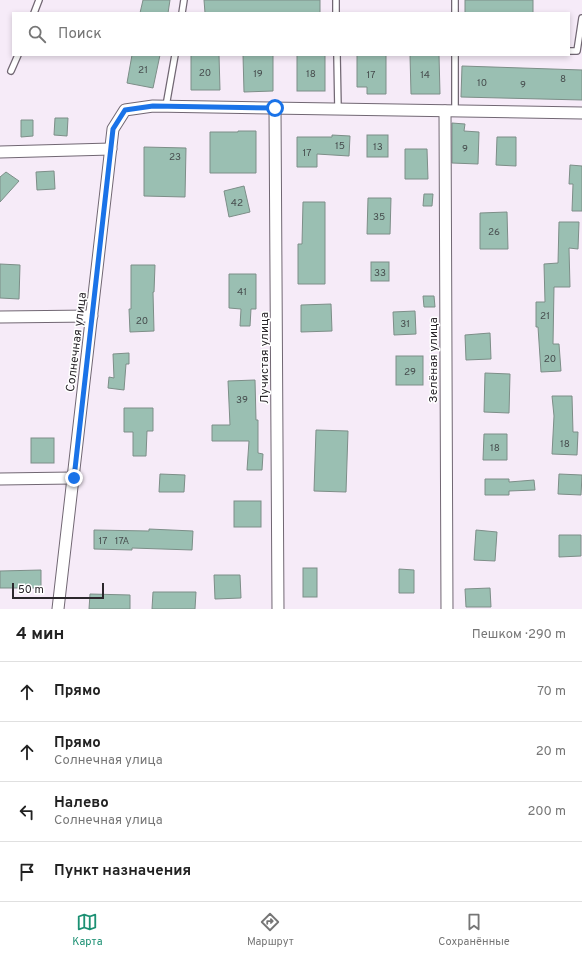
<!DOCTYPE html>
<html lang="ru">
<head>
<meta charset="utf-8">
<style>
  :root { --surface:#fff; --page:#f2f2f2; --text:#222; --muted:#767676; --line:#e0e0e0; --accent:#1c9073 }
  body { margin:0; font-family:Overpass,sans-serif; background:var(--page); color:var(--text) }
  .scale { position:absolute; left:12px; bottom:10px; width:92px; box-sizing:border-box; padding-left:4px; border:2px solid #2b272c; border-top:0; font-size:11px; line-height:14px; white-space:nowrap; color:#2b272c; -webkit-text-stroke:3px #fff; paint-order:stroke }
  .stop { position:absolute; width:12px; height:12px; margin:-9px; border:3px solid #1a73e8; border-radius:50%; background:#fff }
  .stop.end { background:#1a73e8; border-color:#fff; box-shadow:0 1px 4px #0008 }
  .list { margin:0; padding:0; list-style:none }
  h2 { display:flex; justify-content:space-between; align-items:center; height:52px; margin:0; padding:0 16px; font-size:17px }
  h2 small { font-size:13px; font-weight:400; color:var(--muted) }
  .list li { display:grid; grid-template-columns:26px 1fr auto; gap:12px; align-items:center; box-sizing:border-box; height:60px; padding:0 16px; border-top:1px solid var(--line) }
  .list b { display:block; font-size:15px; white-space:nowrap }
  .list p { margin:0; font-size:13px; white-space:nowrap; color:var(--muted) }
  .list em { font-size:13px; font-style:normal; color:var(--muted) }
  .icon { flex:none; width:22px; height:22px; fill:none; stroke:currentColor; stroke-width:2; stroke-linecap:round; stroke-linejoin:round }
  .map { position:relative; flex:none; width:582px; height:609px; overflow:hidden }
  .search { position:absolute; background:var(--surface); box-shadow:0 2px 6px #0003; left:12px; right:12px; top:12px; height:44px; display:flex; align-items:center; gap:10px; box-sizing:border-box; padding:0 14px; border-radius:0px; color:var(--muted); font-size:15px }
  .sheet { height:292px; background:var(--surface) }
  nav { display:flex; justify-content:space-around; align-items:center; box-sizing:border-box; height:56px; border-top:1px solid var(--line); background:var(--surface); font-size:11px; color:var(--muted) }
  nav a { display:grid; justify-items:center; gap:2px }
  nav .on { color:var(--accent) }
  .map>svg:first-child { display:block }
  .building { fill:#9abfb2; stroke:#7d8e88 }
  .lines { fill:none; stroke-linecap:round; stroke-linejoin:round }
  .service-casing { stroke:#716773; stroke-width:8 }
  .minor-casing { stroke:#716773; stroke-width:13 }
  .service { stroke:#fff; stroke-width:5.5 }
  .minor { stroke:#fff; stroke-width:11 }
  .route { stroke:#1a73e8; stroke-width:5 }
  .labels { text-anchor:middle; stroke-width:3; stroke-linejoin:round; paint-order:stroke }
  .number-label { font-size:10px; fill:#474d4e }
  .street-label { font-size:12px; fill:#2b272c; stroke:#fff }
</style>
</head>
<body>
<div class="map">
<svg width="582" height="609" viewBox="0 0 582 609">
  <rect width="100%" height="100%" fill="#f6ebf8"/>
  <g class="building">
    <polygon points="143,0 170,0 168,13 140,13"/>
    <polygon points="204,0 320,0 320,13 205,13"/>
    <rect x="465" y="0" width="68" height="13"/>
    <polygon points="132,55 160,55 153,88 127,83"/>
    <polygon points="191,55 219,55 220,90 191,90"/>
    <polygon points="243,55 273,55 273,91 244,92"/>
    <rect x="297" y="55" width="28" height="36"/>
    <polygon points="357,55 386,55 386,94 367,94 367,87 357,87"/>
    <polygon points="410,55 439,55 440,94 411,94"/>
    <polygon points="462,66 582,70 582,100 461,97"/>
    <polygon points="55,118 68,118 67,136 54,135"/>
    <polygon points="21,120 33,120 33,136 21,137"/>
    <polygon points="452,123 465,124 464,131 479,132 478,164 452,163"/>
    <polygon points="238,131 256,131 256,173 210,173 210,132 238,132"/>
    <polygon points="332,135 350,136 349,156 317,154 317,167 297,167 297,137 332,137"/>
    <rect x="367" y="135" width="21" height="22"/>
    <polygon points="497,137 516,137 516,166 496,165"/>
    <polygon points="144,147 186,148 185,197 144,196"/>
    <polygon points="405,149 427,149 428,179 405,179"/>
    <polygon points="570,165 582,166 582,211 572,211 573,184 569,184"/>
    <polygon points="54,171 55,189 37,190 36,172"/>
    <polygon points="6,172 19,181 0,202 0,177"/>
    <polygon points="244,186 250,212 229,217 224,191"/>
    <polygon points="424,194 433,194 432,206 423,206"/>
    <polygon points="368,198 391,198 390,234 367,234"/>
    <polygon points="303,202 325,202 325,284 298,284 298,244 302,244"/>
    <polygon points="507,212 508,249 480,249 480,213"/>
    <polygon points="559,222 579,222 578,249 569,248 570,287 554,287 553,344 559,344 561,371 541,372 538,327 536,327 536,302 545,302 544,264 558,263"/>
    <rect x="371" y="262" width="18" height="19"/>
    <polygon points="0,264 20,265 19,299 0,298"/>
    <polygon points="131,265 155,265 154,292 153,292 154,331 130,332 129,309 131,309"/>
    <polygon points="229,274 256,274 256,309 251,309 250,326 240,326 241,309 229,308"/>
    <polygon points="423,296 434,296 435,307 424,307"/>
    <polygon points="331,304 332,331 301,332 301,305"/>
    <polygon points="415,311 416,334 394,335 393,312"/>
    <polygon points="490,333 491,359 466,360 465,335"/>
    <polygon points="129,353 129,364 126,364 124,390 108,388 109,377 114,378 113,354"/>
    <rect x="396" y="356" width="27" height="29"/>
    <polygon points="485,373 510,374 509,413 484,412"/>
    <polygon points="255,380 256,420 258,420 258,453 263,454 262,470 247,470 249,441 212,441 212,425 230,425 228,381"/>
    <polygon points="552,396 572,396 573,432 578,432 577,455 552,454 554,416"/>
    <polygon points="124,408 153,408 153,431 147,431 146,456 133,456 133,432 124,432"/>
    <polygon points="316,430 348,431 346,492 314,491"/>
    <polygon points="484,434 507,434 507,460 483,460"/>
    <rect x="31" y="438" width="23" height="25"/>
    <polygon points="160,474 185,475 184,492 159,492"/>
    <polygon points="559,474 582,475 581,495 558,494"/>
    <polygon points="485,479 509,479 509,482 534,480 535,490 509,491 509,495 485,495"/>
    <rect x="234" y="501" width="27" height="26"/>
    <polygon points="149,529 193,531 192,550 132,548 132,550 94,549 94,530 149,531"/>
    <polygon points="476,530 497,532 495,561 474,560"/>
    <polygon points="559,535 581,535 581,556 559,557"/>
    <rect x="303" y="568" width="14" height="29"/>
    <polygon points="399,569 414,570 414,593 399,593"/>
    <polygon points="41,570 41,588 0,588 0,571"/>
    <polygon points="214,575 240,575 241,598 215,599"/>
    <polygon points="490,588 491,607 466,607 465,589"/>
    <polygon points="153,592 196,592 195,609 152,609"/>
    <polygon points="90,594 130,595 130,609 89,609"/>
  </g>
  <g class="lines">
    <g class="service-casing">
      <g id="service">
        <polyline points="336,0 336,13"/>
        <polyline points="34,13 39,0"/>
        <polyline points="182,13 184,0"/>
        <polyline points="455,13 455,0"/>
        <polyline points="569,51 577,51 582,18"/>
        <polyline points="337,55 338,109"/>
        <polyline points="455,55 455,110"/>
        <polyline points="11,71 18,55"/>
        <polyline points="166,106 175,55"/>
      </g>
    </g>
    <g class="minor-casing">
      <g id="minor">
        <polyline points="275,108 278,609"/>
        <polyline points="445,111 447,609"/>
        <polyline points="0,152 111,149"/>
        <polyline points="0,317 92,316"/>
        <polyline points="0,479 73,478"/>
        <polyline points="58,609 113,129 125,110 153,106 582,113"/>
      </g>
    </g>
    <use href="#service" class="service"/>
    <use href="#minor" class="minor"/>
  </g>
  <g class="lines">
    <polyline class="route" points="74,478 113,129 125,110 153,106 275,108"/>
  </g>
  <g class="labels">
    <g class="number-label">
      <text x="143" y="73">21</text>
      <text x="205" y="76">20</text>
      <text x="258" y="77">19</text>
      <text x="311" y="77">18</text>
      <text x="371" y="78">17</text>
      <text x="425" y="78">14</text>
      <text x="563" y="82">8</text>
      <text x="482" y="86">10</text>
      <text x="523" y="88">9</text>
      <text x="340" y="149">15</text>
      <text x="378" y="150">13</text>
      <text x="465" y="152">9</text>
      <text x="307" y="156">17</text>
      <text x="175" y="160">23</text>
      <text x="237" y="206">42</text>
      <text x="379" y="220">35</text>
      <text x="494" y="235">26</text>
      <text x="380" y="276">33</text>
      <text x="242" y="295">41</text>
      <text x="545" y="319">21</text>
      <text x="142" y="324">20</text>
      <text x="405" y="327">31</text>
      <text x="550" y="362">20</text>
      <text x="410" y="375">29</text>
      <text x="242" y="403">39</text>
      <text x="565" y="447">18</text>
      <text x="495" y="451">18</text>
      <text x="103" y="544">17</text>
      <text x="122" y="544">17А</text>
    </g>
    <g class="street-label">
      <text transform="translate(76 342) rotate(-83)" y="4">Солнечная улица</text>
      <text transform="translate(264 358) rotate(-90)" y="4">Лучистая улица</text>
      <text transform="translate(433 360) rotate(-90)" y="4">Зелёная улица</text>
    </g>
  </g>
</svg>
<div class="scale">50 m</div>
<div class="stop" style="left:275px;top:108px"></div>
<div class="stop end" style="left:74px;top:478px"></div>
<div class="search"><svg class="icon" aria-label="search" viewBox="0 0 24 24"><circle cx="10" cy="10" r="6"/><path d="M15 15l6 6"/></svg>Поиск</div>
</div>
<section class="sheet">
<h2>4 мин<small>Пешком · 290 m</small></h2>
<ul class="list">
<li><svg class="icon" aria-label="ahead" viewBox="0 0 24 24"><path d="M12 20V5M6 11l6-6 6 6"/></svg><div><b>Прямо</b></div><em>70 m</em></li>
<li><svg class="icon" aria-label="ahead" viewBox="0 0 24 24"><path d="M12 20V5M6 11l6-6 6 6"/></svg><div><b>Прямо</b><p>Солнечная улица</p></div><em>20 m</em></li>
<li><svg class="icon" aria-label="left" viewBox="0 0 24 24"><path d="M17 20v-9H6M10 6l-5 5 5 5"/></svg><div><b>Налево</b><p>Солнечная улица</p></div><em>200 m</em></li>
<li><svg class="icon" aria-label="arrive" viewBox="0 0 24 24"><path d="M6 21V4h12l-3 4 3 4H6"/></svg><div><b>Пункт назначения</b></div></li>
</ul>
</section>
<nav>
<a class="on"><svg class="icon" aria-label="map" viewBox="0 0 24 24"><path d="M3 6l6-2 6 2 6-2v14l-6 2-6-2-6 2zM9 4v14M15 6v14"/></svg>Карта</a>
<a><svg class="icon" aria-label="directions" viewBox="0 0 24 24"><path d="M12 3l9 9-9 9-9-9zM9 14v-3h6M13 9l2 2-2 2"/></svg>Маршрут</a>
<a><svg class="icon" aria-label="saved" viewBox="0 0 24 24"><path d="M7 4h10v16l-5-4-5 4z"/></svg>Сохранённые</a>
</nav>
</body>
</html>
